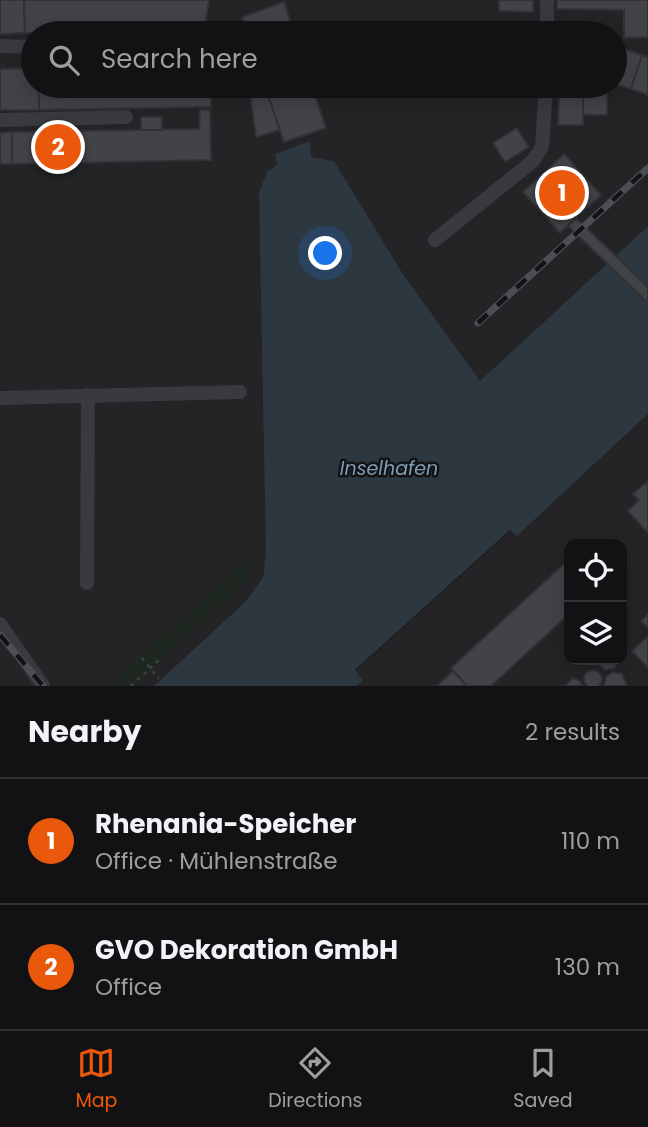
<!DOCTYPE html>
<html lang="en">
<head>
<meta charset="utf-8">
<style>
  :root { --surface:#121214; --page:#1f2022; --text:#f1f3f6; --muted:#9c9ea0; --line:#313234; --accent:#ea580c }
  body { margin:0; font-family:Poppins,sans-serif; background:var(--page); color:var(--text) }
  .controls { position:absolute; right:21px; bottom:21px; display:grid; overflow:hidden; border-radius:14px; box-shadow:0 4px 18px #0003 }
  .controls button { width:63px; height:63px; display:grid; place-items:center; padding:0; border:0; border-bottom:2px solid var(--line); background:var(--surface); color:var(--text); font:35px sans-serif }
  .you { position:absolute; left:326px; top:254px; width:24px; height:24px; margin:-18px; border:5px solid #fff; border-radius:50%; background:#1a73e8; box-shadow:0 0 0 10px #1a73e833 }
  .badge { display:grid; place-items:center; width:46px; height:46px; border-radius:50%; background:var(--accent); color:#fff; font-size:23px; font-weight:700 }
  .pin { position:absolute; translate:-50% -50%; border:4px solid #fff; box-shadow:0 2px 7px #0006 }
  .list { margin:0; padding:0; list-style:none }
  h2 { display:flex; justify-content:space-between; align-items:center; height:91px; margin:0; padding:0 28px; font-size:30px }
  h2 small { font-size:23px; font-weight:400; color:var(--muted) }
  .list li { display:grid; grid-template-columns:46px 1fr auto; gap:21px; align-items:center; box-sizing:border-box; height:126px; padding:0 28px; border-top:2px solid var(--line) }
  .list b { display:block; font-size:26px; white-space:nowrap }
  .list p { margin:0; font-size:23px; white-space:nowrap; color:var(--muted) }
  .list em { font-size:23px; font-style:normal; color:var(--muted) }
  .icon { flex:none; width:38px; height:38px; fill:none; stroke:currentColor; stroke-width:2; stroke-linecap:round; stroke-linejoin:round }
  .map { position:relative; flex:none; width:648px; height:686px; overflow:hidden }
  .search { position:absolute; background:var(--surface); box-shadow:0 4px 18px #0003; left:21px; right:21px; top:21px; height:77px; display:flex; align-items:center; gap:18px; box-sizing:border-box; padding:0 24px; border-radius:38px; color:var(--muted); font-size:26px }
  .sheet { height:343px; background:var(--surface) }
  nav { display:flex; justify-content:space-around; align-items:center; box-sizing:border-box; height:98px; border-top:2px solid var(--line); background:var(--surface); font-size:19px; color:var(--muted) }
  nav a { display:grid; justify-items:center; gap:4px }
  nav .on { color:var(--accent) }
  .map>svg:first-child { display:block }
  .built { fill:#242427; fill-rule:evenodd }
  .green { fill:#1f2820 }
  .water { fill:#2d373f }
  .building { fill:#424347; stroke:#323236; stroke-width:2 }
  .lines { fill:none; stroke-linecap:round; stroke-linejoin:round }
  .path { stroke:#3e4146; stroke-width:2.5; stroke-dasharray:3.5 5; stroke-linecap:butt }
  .minor { stroke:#383a3f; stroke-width:14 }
  .rail-casing { stroke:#4b4e54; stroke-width:7 }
  .rail { stroke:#131315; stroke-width:4.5; stroke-dasharray:13; stroke-linecap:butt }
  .labels { text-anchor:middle; stroke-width:5; stroke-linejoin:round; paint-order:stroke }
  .water-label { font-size:19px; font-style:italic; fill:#7f9db7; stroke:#131315 }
</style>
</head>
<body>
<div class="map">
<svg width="648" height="686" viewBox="0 0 648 686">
  <rect width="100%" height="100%" fill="#18181a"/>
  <g class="built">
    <path d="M0 0H648V226L480 382 403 274 334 161 311 157 310 141 277 165 259 193 264 374 266 552 263 577 246 601 154 686H0ZM33 33H615V86H33Z"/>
    <path d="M648 414V686H357L363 680 355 671 511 530 517 536ZM569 544H622V660H569Z"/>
  </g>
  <polygon class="green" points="246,560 251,575 135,686 108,686"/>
  <polygon class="water" points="310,141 311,157 334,161 403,274 480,381 648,226 648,414 517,536 510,530 355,670 363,680 357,686 154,686 246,601 263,577 266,552 259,193 267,172 277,165 275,154"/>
  <g class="building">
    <polygon points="0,0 24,0 25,33 0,34"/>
    <polygon points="24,0 209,0 204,33 25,33"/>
    <polygon points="499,0 533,0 533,12 499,11"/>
    <polygon points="557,0 648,0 648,37 624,38 624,10 557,9"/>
    <polygon points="284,2 294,33 247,33 242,17"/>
    <polygon points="244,23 247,33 242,33 239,25"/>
    <polygon points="615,46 642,55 631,89 615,84"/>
    <polygon points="642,55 648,57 648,95 631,89"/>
    <polygon points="33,68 33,86 39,86 39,110 0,110 0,69"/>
    <polygon points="39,86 211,86 211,107 39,110"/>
    <polygon points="249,86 265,86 280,130 256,137"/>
    <polygon points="265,86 312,86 326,128 284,142"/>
    <polygon points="559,86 583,86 583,125 558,125"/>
    <rect x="583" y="90" width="24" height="25"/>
    <polygon points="200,110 210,110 211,160 12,164 12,132 199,129"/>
    <rect x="141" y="117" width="21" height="13"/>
    <polygon points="517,128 529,147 505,162 493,143"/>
    <polygon points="12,132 12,164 0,164 0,133"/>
    <polygon points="564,154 601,195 560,233 523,192"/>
    <polygon points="576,218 648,287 648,303 568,226"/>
    <polygon points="648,481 648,533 628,511 639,500 633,494"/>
    <polygon points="566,562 569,566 569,614 491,686 467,686 451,668"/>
    <polygon points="648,614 648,628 641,621"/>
    <polygon points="648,636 648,668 632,651"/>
    <polygon points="596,660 619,660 619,661 614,668 605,670"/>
    <circle cx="593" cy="679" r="9"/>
    <polygon points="453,671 467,686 437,686"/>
    <polygon points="613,672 622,674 627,686 604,686 606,677"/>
    <polygon points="573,678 579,680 583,686 565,686"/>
  </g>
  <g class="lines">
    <g class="path">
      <polyline points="142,658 159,679"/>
      <polyline points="131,686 160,659"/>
    </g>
    <g class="minor">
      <polyline points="547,33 547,0"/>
      <polyline points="0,46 33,47"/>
      <polyline points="0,120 126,117"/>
      <polyline points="435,240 533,161 542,147 546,86"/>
      <polyline points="0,398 240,392"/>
      <polyline points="87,583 88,395"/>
      <polyline points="0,624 43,686"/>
    </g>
    <g class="rail-casing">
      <g id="rail">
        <polyline points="478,323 648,168"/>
        <polyline points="0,635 43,686"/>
      </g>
    </g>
    <use href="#rail" class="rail"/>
  </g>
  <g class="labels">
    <g class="water-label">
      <text x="389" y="475">Inselhafen</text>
    </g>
  </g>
</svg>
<div class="controls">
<button><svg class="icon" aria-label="locate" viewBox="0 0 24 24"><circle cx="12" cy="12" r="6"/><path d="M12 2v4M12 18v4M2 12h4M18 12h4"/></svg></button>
<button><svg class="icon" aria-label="layers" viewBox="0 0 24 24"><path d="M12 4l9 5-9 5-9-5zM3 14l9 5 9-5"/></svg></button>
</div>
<div class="you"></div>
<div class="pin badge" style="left:562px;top:193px">1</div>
<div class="pin badge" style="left:58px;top:147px">2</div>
<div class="search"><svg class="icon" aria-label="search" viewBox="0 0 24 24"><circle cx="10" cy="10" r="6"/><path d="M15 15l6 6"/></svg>Search here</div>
</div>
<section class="sheet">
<h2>Nearby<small>2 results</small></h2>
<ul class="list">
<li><span class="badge">1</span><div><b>Rhenania-Speicher</b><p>Office · Mühlenstraße</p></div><em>110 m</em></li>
<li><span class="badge">2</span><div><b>GVO Dekoration GmbH</b><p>Office</p></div><em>130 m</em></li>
</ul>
</section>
<nav>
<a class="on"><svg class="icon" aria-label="map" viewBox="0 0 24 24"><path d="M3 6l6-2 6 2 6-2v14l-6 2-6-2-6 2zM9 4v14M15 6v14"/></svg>Map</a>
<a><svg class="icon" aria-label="directions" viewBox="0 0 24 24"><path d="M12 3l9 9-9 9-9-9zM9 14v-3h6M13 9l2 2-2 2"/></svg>Directions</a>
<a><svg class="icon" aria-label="saved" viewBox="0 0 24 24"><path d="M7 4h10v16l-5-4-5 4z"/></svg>Saved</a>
</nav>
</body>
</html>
